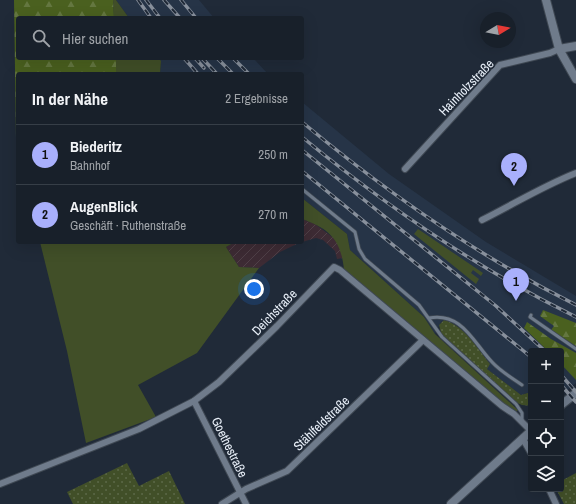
<!DOCTYPE html>
<html lang="de">
<head>
<meta charset="utf-8">
<style>
  :root { --surface:#18202a; --page:#252d36; --text:#f1f3f6; --muted:#9fa3a8; --line:#363e47; --accent:#a9b0fc }
  body { margin:0; font-family:"Archivo Narrow",sans-serif; background:var(--page); color:var(--text) }
  .controls { position:absolute; right:12px; bottom:12px; display:grid; overflow:hidden; border-radius:4px; box-shadow:0 4px 16px #0002 }
  .controls button { width:36px; height:36px; display:grid; place-items:center; padding:0; border:0; border-bottom:1px solid var(--line); background:var(--surface); color:var(--text); font:20px sans-serif }
  .compass { position:absolute; left:480px; top:12px; width:36px; height:36px; border-radius:50%; background:var(--surface); box-shadow:0 4px 16px #0002; rotate:80deg }
  .you { position:absolute; left:254px; top:289px; width:14px; height:14px; margin:-10px; border:3px solid #fff; border-radius:50%; background:#1a73e8; box-shadow:0 0 0 6px #1a73e833 }
  .badge { display:grid; place-items:center; width:26px; height:26px; border-radius:50%; background:var(--accent); color:#111; font-size:13px; font-weight:700 }
  .pin { position:absolute; translate:-50% -33px; filter:drop-shadow(0 1px 2px #0008) }
  .pin::after { content:''; position:absolute; top:21px; width:14px; height:12px; background:inherit; clip-path:polygon(0 0,100% 0,50% 100%) }
  .list { margin:0; padding:0; list-style:none }
  h2 { display:flex; justify-content:space-between; align-items:center; height:52px; margin:0; padding:0 16px; font-size:17px }
  h2 small { font-size:13px; font-weight:400; color:var(--muted) }
  .list li { display:grid; grid-template-columns:26px 1fr auto; gap:12px; align-items:center; box-sizing:border-box; height:60px; padding:0 16px; border-top:1px solid var(--line) }
  .list b { display:block; font-size:15px; white-space:nowrap }
  .list p { margin:0; font-size:13px; white-space:nowrap; color:var(--muted) }
  .list em { font-size:13px; font-style:normal; color:var(--muted) }
  .icon { flex:none; width:22px; height:22px; fill:none; stroke:currentColor; stroke-width:2; stroke-linecap:round; stroke-linejoin:round }
  .map { position:relative; flex:none; width:576px; height:504px; overflow:hidden }
  .search { position:absolute; background:var(--surface); box-shadow:0 4px 16px #0002; left:16px; top:16px; width:288px; height:44px; display:flex; align-items:center; gap:10px; box-sizing:border-box; padding:0 14px; border-radius:4px; color:var(--muted); font-size:15px }
  .panel { position:absolute; background:var(--surface); box-shadow:0 4px 16px #0002; left:16px; top:72px; width:288px; height:172px; border-radius:4px }
  .map>svg:first-child { display:block }
  .built { fill:#263447 }
  .industrial { fill:url(#industrial-furrows) }
  .grass { fill:#414f28 }
  .forest { fill:url(#forest-firs) }
  .park { fill:url(#park-dots) }
  .lines { fill:none; stroke-linecap:round; stroke-linejoin:round }
  .service-casing { stroke:#3f4853; stroke-width:4.5 }
  .minor-casing { stroke:#3f4853; stroke-width:8 }
  .tertiary-casing { stroke:#3f4853; stroke-width:10 }
  .service { stroke:#6f7b8b; stroke-width:3 }
  .minor { stroke:#6f7b8b; stroke-width:6 }
  .tertiary { stroke:#6f7b8b; stroke-width:8 }
  .rail-casing { stroke:#88909c; stroke-width:3.5 }
  .rail { stroke:#202a38; stroke-width:2; stroke-dasharray:6; stroke-linecap:butt }
  .labels { text-anchor:middle; stroke-width:3; stroke-linejoin:round; paint-order:stroke }
  .street-label { font-size:13px; fill:#e9f0f9; stroke:#202a38 }
</style>
</head>
<body>
<div class="map">
<svg width="576" height="504" viewBox="0 0 576 504">
  <defs>
    <pattern id="industrial-furrows" width="10" height="10" patternUnits="userSpaceOnUse"><rect width="10" height="10" fill="#3d2b34"/><path d="M-1 1l2-2M0 10L10 0M9 11l2-2" fill="none" stroke="#504048"/></pattern>
    <pattern id="forest-firs" width="22" height="20" patternUnits="userSpaceOnUse"><rect width="22" height="20" fill="#4a601f"/><path d="M5 1l3.5 6h-7zM16 11l3.5 6h-7z" fill="#647740"/></pattern>
    <pattern id="park-dots" width="8" height="8" patternUnits="userSpaceOnUse"><rect width="8" height="8" fill="#414f28"/><path d="M2 2h.1M6 6h.1" fill="none" stroke="#5c6948" stroke-width="1.8" stroke-linecap="round"/></pattern>
  </defs>
  <rect width="100%" height="100%" fill="#202a38"/>
  <g class="built">
    <polygon points="116,0 199,0 214,18 129,18"/>
    <polygon points="159,58 253,58 268,74 160,74 161,61"/>
    <polygon points="302,102 389,174 486,242 576,296 576,383 561,395 561,351 531,351 531,392 521,395 487,369 476,347 457,326 444,320 441,322 435,334 424,317 350,250 347,234 302,198"/>
  </g>
  <g class="industrial">
    <polygon points="302,219 315,224 335,239 341,249 343,258 337,259 335,251 323,240 316,238 302,242"/>
    <polygon points="235,242 301,242 280,252 259,268 239,267 226,247"/>
  </g>
  <g class="grass">
    <polygon points="113,0 116,0 129,18 114,18"/>
    <polygon points="116,58 159,58 161,61 160,74 116,74"/>
    <path d="M302 198 347 234 350 250 424 317 435 334 518 410 516 412 506 406 344 270C341 240 330 229 302 219Z"/>
    <polygon points="418,229 483,273 481,276 473,270 471,273 479,279 476,284 414,234"/>
    <polygon points="40,242 235,242 226,247 239,267 259,268 197,353 138,385 156,417 86,443 67,351"/>
  </g>
  <g class="forest">
    <polygon points="14,0 113,0 114,18 18,18 18,58 116,58 116,74 18,74 18,149 16,138"/>
    <polygon points="543,310 576,323 576,346 551,330 554,326 540,316"/>
    <polygon points="527,322 551,339 576,353 576,380 561,364 561,351 548,351 524,328"/>
  </g>
  <g class="park">
    <path d="M444 320C465 326 477 348 490 364L487 369 521 395 531 392V406L522 405 515 402 444 337 441 333 439 325Z"/>
    <polygon points="127,463 139,486 169,471 185,504 73,504 67,492"/>
    <polygon points="576,473 576,504 564,504 556,489 561,489 561,481"/>
  </g>
  <g class="lines">
    <g class="service-casing">
      <g id="service">
        <polyline points="302,189 355,232 359,249 365,259 419,305 442,337 516,404 522,413 522,422"/>
        <polyline points="531,315 530,317 576,349"/>
        <path d="M429 318C462 312 473 342 492 362 500 371 512 378 522 385"/>
      </g>
    </g>
    <g class="minor-casing">
      <g id="minor">
        <polyline points="405,169 500,65 550,53 559,49"/>
        <path d="M482 220C514 204 543 186 576 173"/>
        <polyline points="194,401 246,504"/>
        <polyline points="523,439 531,453"/>
        <polyline points="0,484 139,429 194,401 219,382 277,326 334,267 340,270 502,406 514,414 531,431"/>
        <polyline points="549,489 556,504"/>
        <polyline points="222,504 246,489 287,471 423,340"/>
      </g>
    </g>
    <g class="tertiary-casing">
      <g id="tertiary">
        <polyline points="546,0 559,49 576,79"/>
        <polyline points="559,49 576,46"/>
        <polyline points="561,405 576,393"/>
        <polyline points="451,504 531,431"/>
      </g>
    </g>
    <use href="#service" class="service"/>
    <use href="#minor" class="minor"/>
    <use href="#tertiary" class="tertiary"/>
    <g class="rail-casing">
      <g id="rail">
        <polyline points="138,0 151,18"/>
        <polyline points="146,0 160,18"/>
        <polyline points="164,0 180,18"/>
        <polyline points="181,0 196,18"/>
        <polyline points="184,58 198,74"/>
        <polyline points="195,58 204,68"/>
        <polyline points="202,58 217,74"/>
        <polyline points="217,58 233,74"/>
        <polyline points="233,58 249,74"/>
        <path d="M302 122C386 192 478 256 576 305"/>
        <path d="M302 137C386 206 478 269 576 317"/>
        <polyline points="302,150 496,306 545,351"/>
        <polyline points="302,171 531,357"/>
        <polyline points="561,375 576,392"/>
        <polyline points="561,385 576,402"/>
      </g>
    </g>
    <use href="#rail" class="rail"/>
  </g>
  <g class="labels">
    <g class="street-label">
      <text transform="translate(466 87) rotate(-46)" y="5">Hainholzstraße</text>
      <text transform="translate(274 312) rotate(-46)" y="5">Deichstraße</text>
      <text transform="translate(321 423) rotate(-44)" y="5">Stählfeldstraße</text>
      <text transform="translate(230 447) rotate(64)" y="5">Goethestraße</text>
    </g>
  </g>
</svg>
<div class="controls">
<button>+</button>
<button>−</button>
<button><svg class="icon" aria-label="locate" viewBox="0 0 24 24"><circle cx="12" cy="12" r="6"/><path d="M12 2v4M12 18v4M2 12h4M18 12h4"/></svg></button>
<button><svg class="icon" aria-label="layers" viewBox="0 0 24 24"><path d="M12 4l9 5-9 5-9-5zM3 14l9 5 9-5"/></svg></button>
</div>
<svg class="compass" viewBox="-18 -18 36 36"><path d="M0-13l5 13h-10z" fill="#e53935"/><path d="M0 13l5-13h-10z" fill="#9fa3a8"/></svg>
<div class="you"></div>
<div class="pin badge" style="left:516px;top:301px">1</div>
<div class="pin badge" style="left:514px;top:186px">2</div>
<div class="search"><svg class="icon" aria-label="search" viewBox="0 0 24 24"><circle cx="10" cy="10" r="6"/><path d="M15 15l6 6"/></svg>Hier suchen</div>
<section class="panel">
<h2>In der Nähe<small>2 Ergebnisse</small></h2>
<ul class="list">
<li><span class="badge">1</span><div><b>Biederitz</b><p>Bahnhof</p></div><em>250 m</em></li>
<li><span class="badge">2</span><div><b>AugenBlick</b><p>Geschäft · Ruthenstraße</p></div><em>270 m</em></li>
</ul>
</section>
</div>
</body>
</html>
